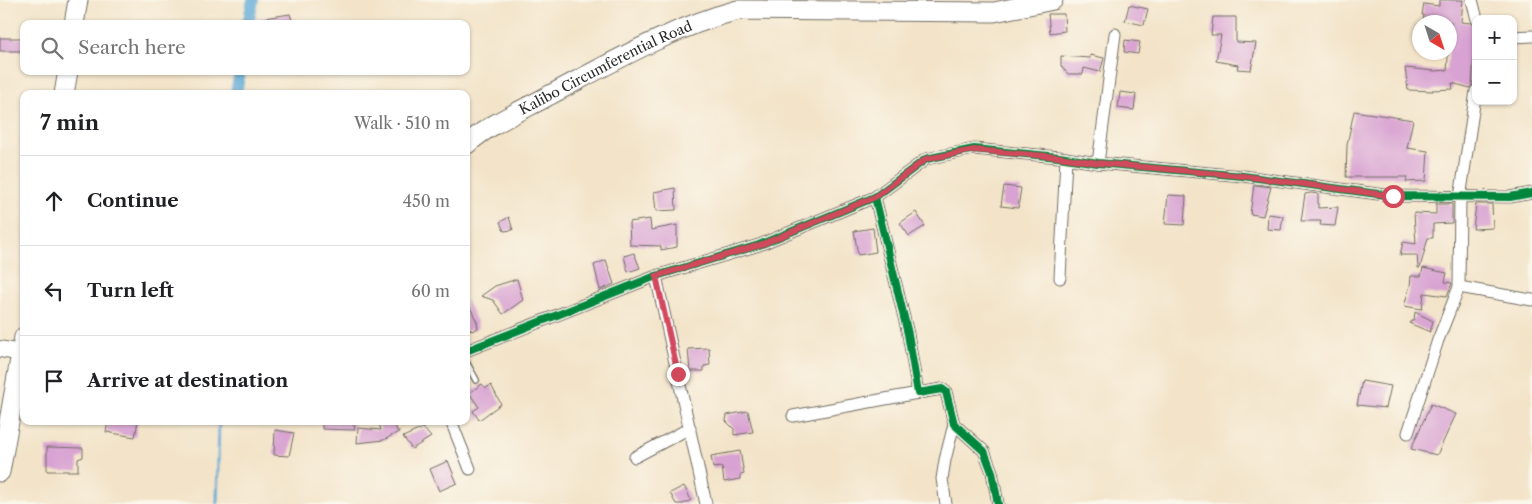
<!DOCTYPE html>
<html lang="en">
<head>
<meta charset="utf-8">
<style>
  :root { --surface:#fff; --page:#f2f2f2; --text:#202124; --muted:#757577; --line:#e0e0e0 }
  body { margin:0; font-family:"Libre Caslon Text",serif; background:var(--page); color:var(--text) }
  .controls { position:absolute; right:15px; top:15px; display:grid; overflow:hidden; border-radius:10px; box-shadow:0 1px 4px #0004 }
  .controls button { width:45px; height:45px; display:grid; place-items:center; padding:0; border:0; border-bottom:1px solid var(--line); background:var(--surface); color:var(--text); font:25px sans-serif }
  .compass { position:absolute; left:1412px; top:15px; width:45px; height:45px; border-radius:50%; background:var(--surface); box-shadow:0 1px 4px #0004; rotate:141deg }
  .stop { position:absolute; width:15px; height:15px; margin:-11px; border:4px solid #d1495b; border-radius:50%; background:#fff }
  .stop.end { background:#d1495b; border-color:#fff; box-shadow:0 1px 5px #0008 }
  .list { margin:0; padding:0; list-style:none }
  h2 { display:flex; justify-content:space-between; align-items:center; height:65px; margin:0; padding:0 20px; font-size:21px }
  h2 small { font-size:16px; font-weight:400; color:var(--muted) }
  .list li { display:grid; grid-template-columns:32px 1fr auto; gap:15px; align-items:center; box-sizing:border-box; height:90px; padding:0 20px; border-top:1px solid var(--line) }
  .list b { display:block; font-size:19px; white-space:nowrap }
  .list em { font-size:16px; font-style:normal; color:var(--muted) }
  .icon { flex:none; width:28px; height:28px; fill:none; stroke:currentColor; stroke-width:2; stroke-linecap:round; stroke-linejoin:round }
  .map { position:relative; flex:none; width:1532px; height:504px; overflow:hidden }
  .search { position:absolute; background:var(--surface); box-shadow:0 1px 4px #0004; left:20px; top:20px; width:450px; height:55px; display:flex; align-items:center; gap:12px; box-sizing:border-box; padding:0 18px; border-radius:10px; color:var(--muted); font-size:19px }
  .panel { position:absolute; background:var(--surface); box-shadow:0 1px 4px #0004; left:20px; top:90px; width:450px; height:335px; border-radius:10px }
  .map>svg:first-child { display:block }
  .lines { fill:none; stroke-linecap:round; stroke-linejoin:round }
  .stream { stroke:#5ca8d5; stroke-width:3 }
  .canal { stroke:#5ca8d5; stroke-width:12 }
  .building { fill:#d8a2d2 }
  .lane-casing { stroke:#716c62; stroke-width:8 }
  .street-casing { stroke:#716c62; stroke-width:13 }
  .secondary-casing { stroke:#716c62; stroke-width:18 }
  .primary-casing { stroke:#716c62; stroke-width:21 }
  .lane { stroke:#fff; stroke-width:5.5 }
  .street { stroke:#fff; stroke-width:11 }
  .secondary { stroke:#fff; stroke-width:16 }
  .primary { stroke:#fff; stroke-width:19 }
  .cycleway-casing { stroke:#fbf7ec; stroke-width:11 }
  .cycleway { stroke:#00873e; stroke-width:8 }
  .route { stroke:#d1495b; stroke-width:6 }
  .labels { text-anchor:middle; stroke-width:5; stroke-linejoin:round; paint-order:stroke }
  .street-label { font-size:14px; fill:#2b2b2b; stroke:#fbf7ec }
</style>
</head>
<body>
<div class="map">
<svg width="1532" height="504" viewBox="0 0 1532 504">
  <rect width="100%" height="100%" fill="#fbf7ec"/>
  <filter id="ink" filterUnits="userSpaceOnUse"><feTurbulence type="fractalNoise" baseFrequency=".02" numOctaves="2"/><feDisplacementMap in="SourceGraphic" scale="10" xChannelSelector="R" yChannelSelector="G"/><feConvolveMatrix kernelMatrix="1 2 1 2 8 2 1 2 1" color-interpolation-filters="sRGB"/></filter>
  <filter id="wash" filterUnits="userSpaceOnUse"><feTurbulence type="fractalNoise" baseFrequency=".0096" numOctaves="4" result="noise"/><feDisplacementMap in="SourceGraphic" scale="20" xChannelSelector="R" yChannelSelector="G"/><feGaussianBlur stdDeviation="1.12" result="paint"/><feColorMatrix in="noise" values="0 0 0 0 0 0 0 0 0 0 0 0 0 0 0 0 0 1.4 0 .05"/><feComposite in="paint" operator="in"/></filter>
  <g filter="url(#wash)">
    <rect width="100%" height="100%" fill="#f3e4c9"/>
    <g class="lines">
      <polyline class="stream" points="217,504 219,421"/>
      <g class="canal">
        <polyline points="248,24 253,0"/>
        <polyline points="236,94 240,71"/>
      </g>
    </g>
    <g id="blocks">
      <g class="building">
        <polygon points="1439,0 1463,0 1461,22 1471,23 1476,26 1472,85 1470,88 1452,83 1453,89 1432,90 1433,91 1408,90 1405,68 1435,71 1447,70 1451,22 1423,22 1424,15 1422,15 1424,4 1439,6"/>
        <polygon points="1129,5 1148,9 1144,25 1125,21"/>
        <polygon points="290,14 293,24 259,24 258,19"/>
        <polygon points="1048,14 1064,14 1065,31 1050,33"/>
        <polygon points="1213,17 1236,17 1236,42 1256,43 1251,70 1237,69 1238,65 1216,61 1221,35 1211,35"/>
        <rect x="0" y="38" width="24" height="13"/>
        <polygon points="1125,40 1140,42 1138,54 1124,52"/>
        <polygon points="1090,55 1104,58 1100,72 1084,68 1083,74 1068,74 1061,66 1061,56 1090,58"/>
        <polygon points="1120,92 1136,94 1134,110 1118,108"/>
        <polygon points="1354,111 1413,120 1407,148 1428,151 1426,181 1406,182 1407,177 1346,177 1347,145"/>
        <polygon points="1254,185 1271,187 1263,216 1250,214"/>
        <polygon points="1004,186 1021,188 1018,208 1001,206"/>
        <polygon points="675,188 676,210 656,211 654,192"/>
        <polygon points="1311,193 1318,194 1318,208 1338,207 1335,226 1320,225 1321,221 1301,221 1305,194"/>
        <polygon points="1168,195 1186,196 1184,225 1165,224"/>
        <polygon points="1436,204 1452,204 1452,223 1433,224 1433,238 1428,238 1420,268 1418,268 1417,255 1400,255 1403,242 1416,244 1414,213 1436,214"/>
        <polygon points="1476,204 1492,204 1493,228 1473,229"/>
        <polygon points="916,212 925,226 909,236 900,223"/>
        <polygon points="1268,214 1283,216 1281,230 1267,229"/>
        <polygon points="509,217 513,230 504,231 500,222"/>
        <polygon points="650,219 651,230 677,225 677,247 661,250 661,246 630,245 629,222"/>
        <polygon points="873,228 876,252 858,255 854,231"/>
        <polygon points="634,253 640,268 628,272 624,256"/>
        <polygon points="606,260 614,284 600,290 594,265"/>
        <polygon points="1423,268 1447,273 1445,282 1452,283 1447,296 1424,293 1422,309 1404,306 1410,286 1411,276 1421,276"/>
        <polygon points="517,279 523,300 503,314 493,300 481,296 495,286"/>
        <polygon points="466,299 477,322 478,328 472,331 470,329 466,331"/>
        <polygon points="1415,312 1433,321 1430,332 1409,323 1414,320"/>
        <polygon points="709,348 710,365 704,366 704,371 690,371 688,349"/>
        <polygon points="1362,381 1391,386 1386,408 1357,405"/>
        <polygon points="482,384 486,388 491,385 501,404 479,420 473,411 479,407 469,393"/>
        <polygon points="1431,404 1456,414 1437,455 1411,449"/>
        <polygon points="748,411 753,432 734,435 734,429 726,421 727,415"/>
        <polygon points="108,421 138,421 135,437 106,432"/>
        <polygon points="322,421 353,421 355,430 322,429"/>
        <polygon points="378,421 394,421 397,431 400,431 384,440 357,443 358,428 381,430"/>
        <polygon points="423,428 431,437 412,449 403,437"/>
        <polygon points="275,430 294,433 289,456 274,455"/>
        <polygon points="47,447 83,448 83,457 78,459 78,471 47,471"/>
        <polygon points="740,451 744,474 740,475 740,479 724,482 722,467 713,468 711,456"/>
        <polygon points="448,461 457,483 439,491 430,469"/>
        <polygon points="684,486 691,500 683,504 676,504 670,493"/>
      </g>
    </g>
  </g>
  <g filter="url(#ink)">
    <use href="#blocks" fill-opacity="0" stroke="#716c62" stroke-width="1"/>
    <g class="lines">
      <g class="lane-casing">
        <polyline id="lane" points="466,362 476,380"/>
      </g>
      <g class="street-casing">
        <g id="street">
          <polyline points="1472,0 1477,19"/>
          <polyline points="1513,37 1532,36"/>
          <polyline points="1098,163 1115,34"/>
          <polyline points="875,197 908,334 918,393 942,389 946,392 954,424 984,451 992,472 998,504"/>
          <polyline points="656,276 706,504"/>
          <polyline points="1060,278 1066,158"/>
          <polyline points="1459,287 1532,300"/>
          <polyline points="466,351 656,276 759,245 875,197 926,159 974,149 1059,157 1098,163 1243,176 1393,196 1510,197 1532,193"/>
          <polyline points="793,416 918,393"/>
          <polyline points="451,421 470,469"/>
          <polyline points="1408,433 1438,340 1459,287 1460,198 1476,91"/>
          <polyline points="635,457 690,428"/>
          <polyline points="946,504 942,479 945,460 954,424"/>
        </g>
      </g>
      <g class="secondary-casing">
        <polyline id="secondary" points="0,349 21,353"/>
      </g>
      <g class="primary-casing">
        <g id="primary">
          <polyline points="74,24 78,0"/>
          <polyline points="64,94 68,71"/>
          <path id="s1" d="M466 145C489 124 521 111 548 96 609 64 670 28 738 10L994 12 1053 0"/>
          <polyline points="0,472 24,337"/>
        </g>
      </g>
      <use href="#lane" class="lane"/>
      <use href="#street" class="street"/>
      <use href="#secondary" class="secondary"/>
      <use href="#primary" class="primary"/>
      <g class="cycleway-casing">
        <g id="cycleway">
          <polyline points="875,197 908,334 918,393 942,389 946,392 954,424 984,451 992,472 998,504"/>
          <polyline points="466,351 656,276 759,245 875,197 926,159 974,149 1059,157 1098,163 1243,176 1393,196 1510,197 1532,193"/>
        </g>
      </g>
      <use href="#cycleway" class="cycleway"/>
    </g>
  </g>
  <g class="lines" filter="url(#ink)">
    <polyline class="route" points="678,374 656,276 760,245 875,197 926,159 974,150 1059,157 1098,163 1243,176 1393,196"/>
  </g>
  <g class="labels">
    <g class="street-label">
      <text dy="5" stroke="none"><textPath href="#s1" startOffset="160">Kalibo Circumferential Road</textPath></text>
    </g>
  </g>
</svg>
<div class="controls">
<button>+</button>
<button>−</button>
</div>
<svg class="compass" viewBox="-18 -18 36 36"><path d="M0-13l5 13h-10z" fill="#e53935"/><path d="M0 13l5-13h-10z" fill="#757577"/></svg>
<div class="stop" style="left:1393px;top:196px"></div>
<div class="stop end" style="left:678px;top:374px"></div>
<div class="search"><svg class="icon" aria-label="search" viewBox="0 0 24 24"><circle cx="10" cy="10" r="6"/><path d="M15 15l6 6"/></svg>Search here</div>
<section class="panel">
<h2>7 min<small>Walk · 510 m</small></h2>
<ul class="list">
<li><svg class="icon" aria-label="ahead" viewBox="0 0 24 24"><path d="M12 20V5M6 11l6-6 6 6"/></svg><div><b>Continue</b></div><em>450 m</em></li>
<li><svg class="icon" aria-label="left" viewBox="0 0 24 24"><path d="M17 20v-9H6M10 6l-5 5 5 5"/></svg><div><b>Turn left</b></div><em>60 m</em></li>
<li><svg class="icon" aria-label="arrive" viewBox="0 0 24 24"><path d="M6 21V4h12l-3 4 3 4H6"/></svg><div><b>Arrive at destination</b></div></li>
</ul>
</section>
</div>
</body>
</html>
